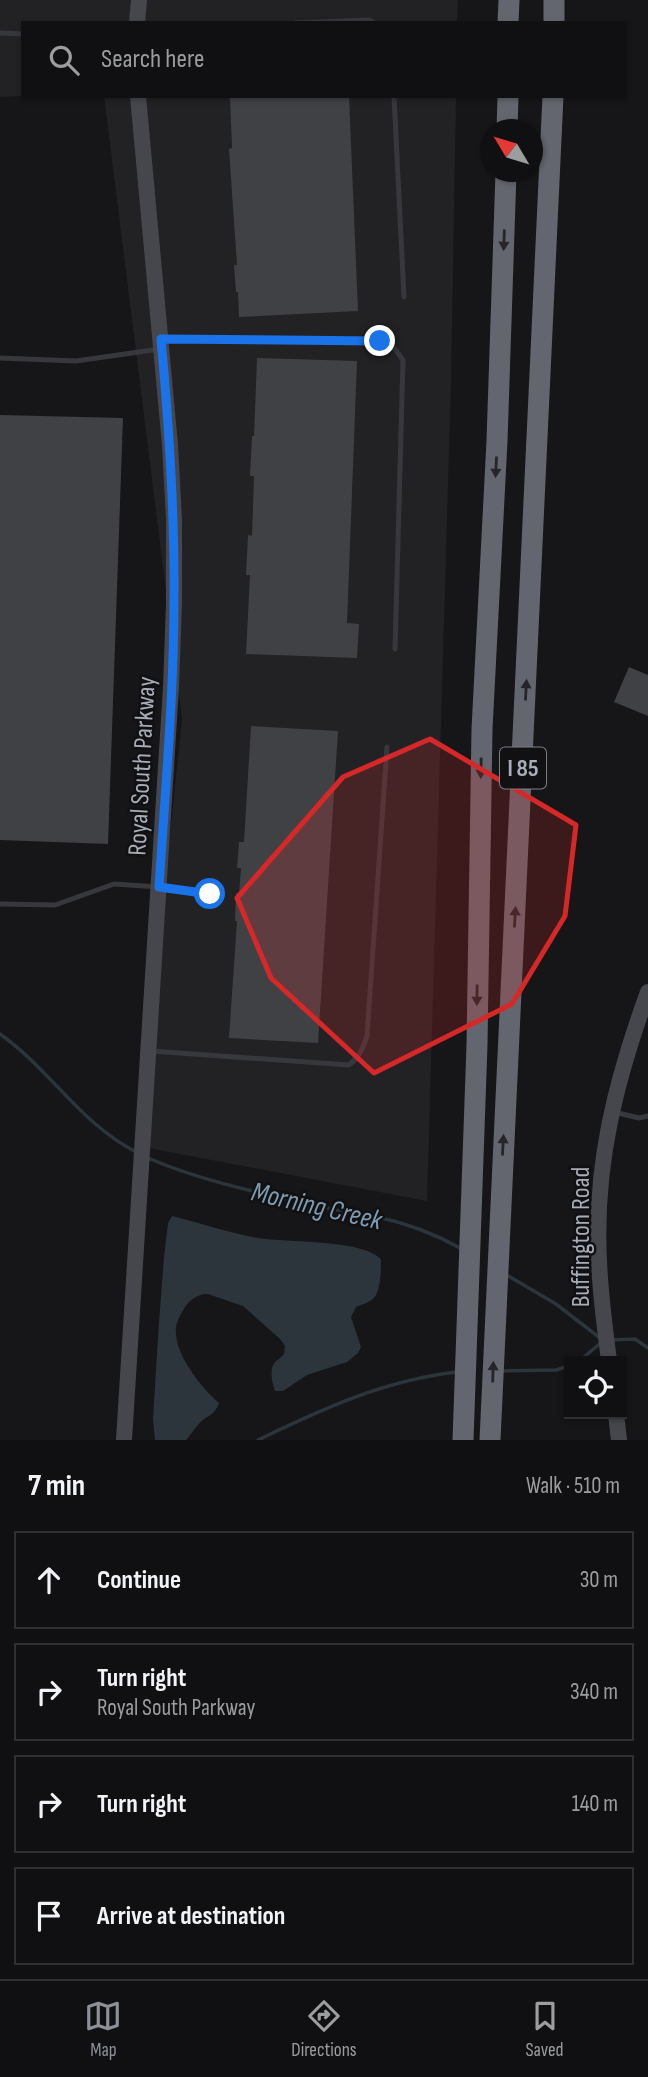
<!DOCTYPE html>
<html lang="en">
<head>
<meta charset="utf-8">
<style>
  :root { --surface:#101012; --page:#19191b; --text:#f1f3f6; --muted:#9c9d9f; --line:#303032; --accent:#8c9099 }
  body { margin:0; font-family:"Sofia Sans Condensed",sans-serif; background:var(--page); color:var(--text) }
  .controls { position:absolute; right:21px; bottom:21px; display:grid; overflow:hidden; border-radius:0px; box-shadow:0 2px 5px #0004 }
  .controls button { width:63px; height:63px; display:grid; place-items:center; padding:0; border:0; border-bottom:2px solid var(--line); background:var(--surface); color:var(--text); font:35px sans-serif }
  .compass { position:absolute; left:480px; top:119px; width:63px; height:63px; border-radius:50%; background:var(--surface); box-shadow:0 2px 5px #0004; rotate:308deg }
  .stop { position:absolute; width:21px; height:21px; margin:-16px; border:5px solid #1a73e8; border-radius:50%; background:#fff }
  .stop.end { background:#1a73e8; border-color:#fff; box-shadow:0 2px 7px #0008 }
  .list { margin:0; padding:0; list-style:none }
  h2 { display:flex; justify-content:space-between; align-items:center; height:91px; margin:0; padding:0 28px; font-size:30px }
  h2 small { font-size:23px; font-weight:400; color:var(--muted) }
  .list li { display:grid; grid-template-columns:46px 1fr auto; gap:21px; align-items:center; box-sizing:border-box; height:98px; margin:0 14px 14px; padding:0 14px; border:2px solid var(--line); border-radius:0px }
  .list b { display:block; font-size:26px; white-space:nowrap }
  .list p { margin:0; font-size:23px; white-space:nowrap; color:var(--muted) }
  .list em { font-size:23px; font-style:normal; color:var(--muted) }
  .icon { flex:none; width:38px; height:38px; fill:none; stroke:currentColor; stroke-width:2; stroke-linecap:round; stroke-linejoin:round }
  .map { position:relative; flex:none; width:648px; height:1440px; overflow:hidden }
  .search { position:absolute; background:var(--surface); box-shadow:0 2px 5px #0004; left:21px; right:21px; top:21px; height:77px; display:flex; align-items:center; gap:18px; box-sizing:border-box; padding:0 24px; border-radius:0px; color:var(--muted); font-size:26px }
  .sheet { height:539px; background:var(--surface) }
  nav { display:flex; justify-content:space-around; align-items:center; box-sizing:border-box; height:98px; border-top:2px solid var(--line); background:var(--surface); font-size:19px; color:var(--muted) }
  nav a { display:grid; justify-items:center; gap:4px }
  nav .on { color:var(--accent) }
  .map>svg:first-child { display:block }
  .built { fill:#222225 }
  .water { fill:#2c353c }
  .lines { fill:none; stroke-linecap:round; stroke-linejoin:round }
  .stream { stroke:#2c353c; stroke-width:3.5 }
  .building { fill:#404145 }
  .lane { stroke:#37383d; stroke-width:5 }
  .secondary { stroke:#45474d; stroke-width:16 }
  .highway { stroke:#63666e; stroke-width:21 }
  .oneway { fill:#26262a }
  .route { stroke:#1a73e8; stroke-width:9 }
  .marked { fill:#d62828; fill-opacity:0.2; stroke:#d62828; stroke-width:5; stroke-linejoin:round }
  .labels { text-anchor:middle; stroke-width:5; stroke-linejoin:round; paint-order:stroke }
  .shield { fill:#111113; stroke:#7b7e86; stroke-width:2 }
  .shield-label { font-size:24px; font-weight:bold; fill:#a8adb8 }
  .street-label { font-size:26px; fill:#a8adb8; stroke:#111113 }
  .water-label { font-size:28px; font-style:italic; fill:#7f9bb3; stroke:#111113 }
</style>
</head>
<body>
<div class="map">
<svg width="648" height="1440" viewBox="0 0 648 1440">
  <rect width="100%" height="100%" fill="#161618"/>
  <g class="built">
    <polygon points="0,0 458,0 457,23 23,23 23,96 0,97"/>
    <polygon points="104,96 456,96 451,382 427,1201 138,1146 182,719"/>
  </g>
  <path class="water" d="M172 1216C200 1223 229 1233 258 1238 287 1243 361 1239 381 1259 381 1269 381 1285 376 1295 372 1302 363 1304 356 1307L351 1317 361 1347 358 1353 347 1362 307 1375 283 1391H275C272 1383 269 1369 275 1362 278 1359 282 1357 284 1354L285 1346 280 1339 243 1306 208 1294C200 1293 190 1299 185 1307 182 1312 177 1320 176 1327 173 1353 201 1387 219 1403 214 1417 206 1415 198 1425 193 1430 191 1435 186 1440H155L153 1419 159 1322 164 1257 168 1223Z"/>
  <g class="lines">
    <g class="stream">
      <path d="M0 1034C52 1071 80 1124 138 1153"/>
      <path d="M148 1158C208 1184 276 1196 340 1211 352 1214 365 1214 377 1217 407 1223 435 1234 462 1249"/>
      <polyline points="505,1274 556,1304 600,1338"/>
      <polyline points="610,1340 635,1339 648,1348"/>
      <polyline points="579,1361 602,1342"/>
      <polyline points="500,1371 556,1370 569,1366"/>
      <path d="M258 1440C322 1409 385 1380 457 1372"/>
    </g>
  </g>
  <g class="building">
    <polygon points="230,96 349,96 358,311 239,317 238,292 236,292 234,265 237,265 229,149 232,148"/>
    <polygon points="257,358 357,361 347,623 359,624 357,658 246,654 250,575 246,575 248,535 252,536 254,476 250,476 252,436 254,436"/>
    <polygon points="0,415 123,418 108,844 0,840"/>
    <polygon points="629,667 648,675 648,716 614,702"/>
    <polygon points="251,726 338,731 318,1043 229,1038 237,921 235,921 236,893 239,894 241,868 237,868 239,842 244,842"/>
  </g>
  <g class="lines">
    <g class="lane">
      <polyline points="295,23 369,20 374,23"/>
      <polyline points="0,33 23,34"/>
      <polyline points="394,96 404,297"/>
      <polyline points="164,339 380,341 395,349 403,360 395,649"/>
      <polyline points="0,358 76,361 160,349"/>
      <polyline points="0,904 55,905 114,884 159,887 210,894"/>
      <path d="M151 1051 349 1065C359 1057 363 1049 367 1036L387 747"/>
      <polyline points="614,1112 639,1118 648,1116"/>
    </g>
    <g class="secondary">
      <polyline points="137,23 139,0"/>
      <path d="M609 1361C605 1328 600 1293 599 1260 594 1165 616 1080 648 992"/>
      <polyline points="616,1414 619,1440"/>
      <polyline points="124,1440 171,687 174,603 174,519 170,445 138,96"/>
    </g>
    <g class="highway">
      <polyline points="554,0 554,23"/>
      <polyline points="508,23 509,0"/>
      <polyline points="507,130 508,96"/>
      <polyline points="463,1440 477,1045 482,729 497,441 506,172"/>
      <polyline points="490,1440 553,96"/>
    </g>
  </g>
  <defs><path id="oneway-solid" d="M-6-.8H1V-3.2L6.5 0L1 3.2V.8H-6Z" transform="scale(1.75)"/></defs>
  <g class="oneway">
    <use href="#oneway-solid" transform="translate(504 240) rotate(92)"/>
    <use href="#oneway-solid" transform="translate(496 467) rotate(93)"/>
    <use href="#oneway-solid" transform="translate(526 690) rotate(-87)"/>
    <use href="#oneway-solid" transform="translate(481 768) rotate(91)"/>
    <use href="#oneway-solid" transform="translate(515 917) rotate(-87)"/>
    <use href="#oneway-solid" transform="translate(477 995) rotate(91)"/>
    <use href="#oneway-solid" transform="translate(503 1145) rotate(-87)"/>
    <use href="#oneway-solid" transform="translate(493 1372) rotate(-88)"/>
  </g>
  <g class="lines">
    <path class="route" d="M210 894 159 887C165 792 174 696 174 600 175 512 169 426 161 339L380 341"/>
  </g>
  <path class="marked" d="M430 739 576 825 565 916 512 1004 374 1073 271 978 237 898 343 777Z"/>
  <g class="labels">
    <rect class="shield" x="500" y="747.5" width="46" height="41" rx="5"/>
    <g class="shield-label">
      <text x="523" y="776">I 85</text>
    </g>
    <g class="street-label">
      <text transform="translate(141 766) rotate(-87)" y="9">Royal South Parkway</text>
      <text transform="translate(580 1237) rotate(-90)" y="9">Buffington Road</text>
    </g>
    <g class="water-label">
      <text transform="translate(317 1205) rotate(13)" y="10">Morning Creek</text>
    </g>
  </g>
</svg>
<div class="controls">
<button><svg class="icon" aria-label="locate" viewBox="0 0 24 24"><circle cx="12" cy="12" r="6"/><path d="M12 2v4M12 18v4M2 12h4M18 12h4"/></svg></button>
</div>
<svg class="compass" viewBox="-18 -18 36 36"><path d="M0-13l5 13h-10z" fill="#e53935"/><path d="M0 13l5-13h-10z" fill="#9c9d9f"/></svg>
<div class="stop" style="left:210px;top:894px"></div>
<div class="stop end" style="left:380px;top:341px"></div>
<div class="search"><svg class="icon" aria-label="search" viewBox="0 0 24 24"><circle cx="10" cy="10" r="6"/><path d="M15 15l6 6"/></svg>Search here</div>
</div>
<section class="sheet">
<h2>7 min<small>Walk · 510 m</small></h2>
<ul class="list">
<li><svg class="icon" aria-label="ahead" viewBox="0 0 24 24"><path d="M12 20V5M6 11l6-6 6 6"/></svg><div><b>Continue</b></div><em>30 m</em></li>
<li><svg class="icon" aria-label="right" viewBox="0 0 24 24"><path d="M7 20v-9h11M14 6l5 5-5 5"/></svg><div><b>Turn right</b><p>Royal South Parkway</p></div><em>340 m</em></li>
<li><svg class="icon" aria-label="right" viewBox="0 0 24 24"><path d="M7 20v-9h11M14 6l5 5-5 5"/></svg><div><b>Turn right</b></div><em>140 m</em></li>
<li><svg class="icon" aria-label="arrive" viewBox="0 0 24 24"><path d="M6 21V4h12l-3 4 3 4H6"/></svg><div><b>Arrive at destination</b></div></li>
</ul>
</section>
<nav>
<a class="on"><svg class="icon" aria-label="map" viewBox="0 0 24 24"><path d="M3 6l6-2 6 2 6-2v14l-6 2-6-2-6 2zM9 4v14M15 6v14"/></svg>Map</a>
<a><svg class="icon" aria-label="directions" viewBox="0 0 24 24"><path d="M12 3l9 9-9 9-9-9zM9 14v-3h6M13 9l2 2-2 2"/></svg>Directions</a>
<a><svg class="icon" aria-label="saved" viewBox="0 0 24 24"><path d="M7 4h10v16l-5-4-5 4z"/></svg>Saved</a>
</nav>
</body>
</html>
